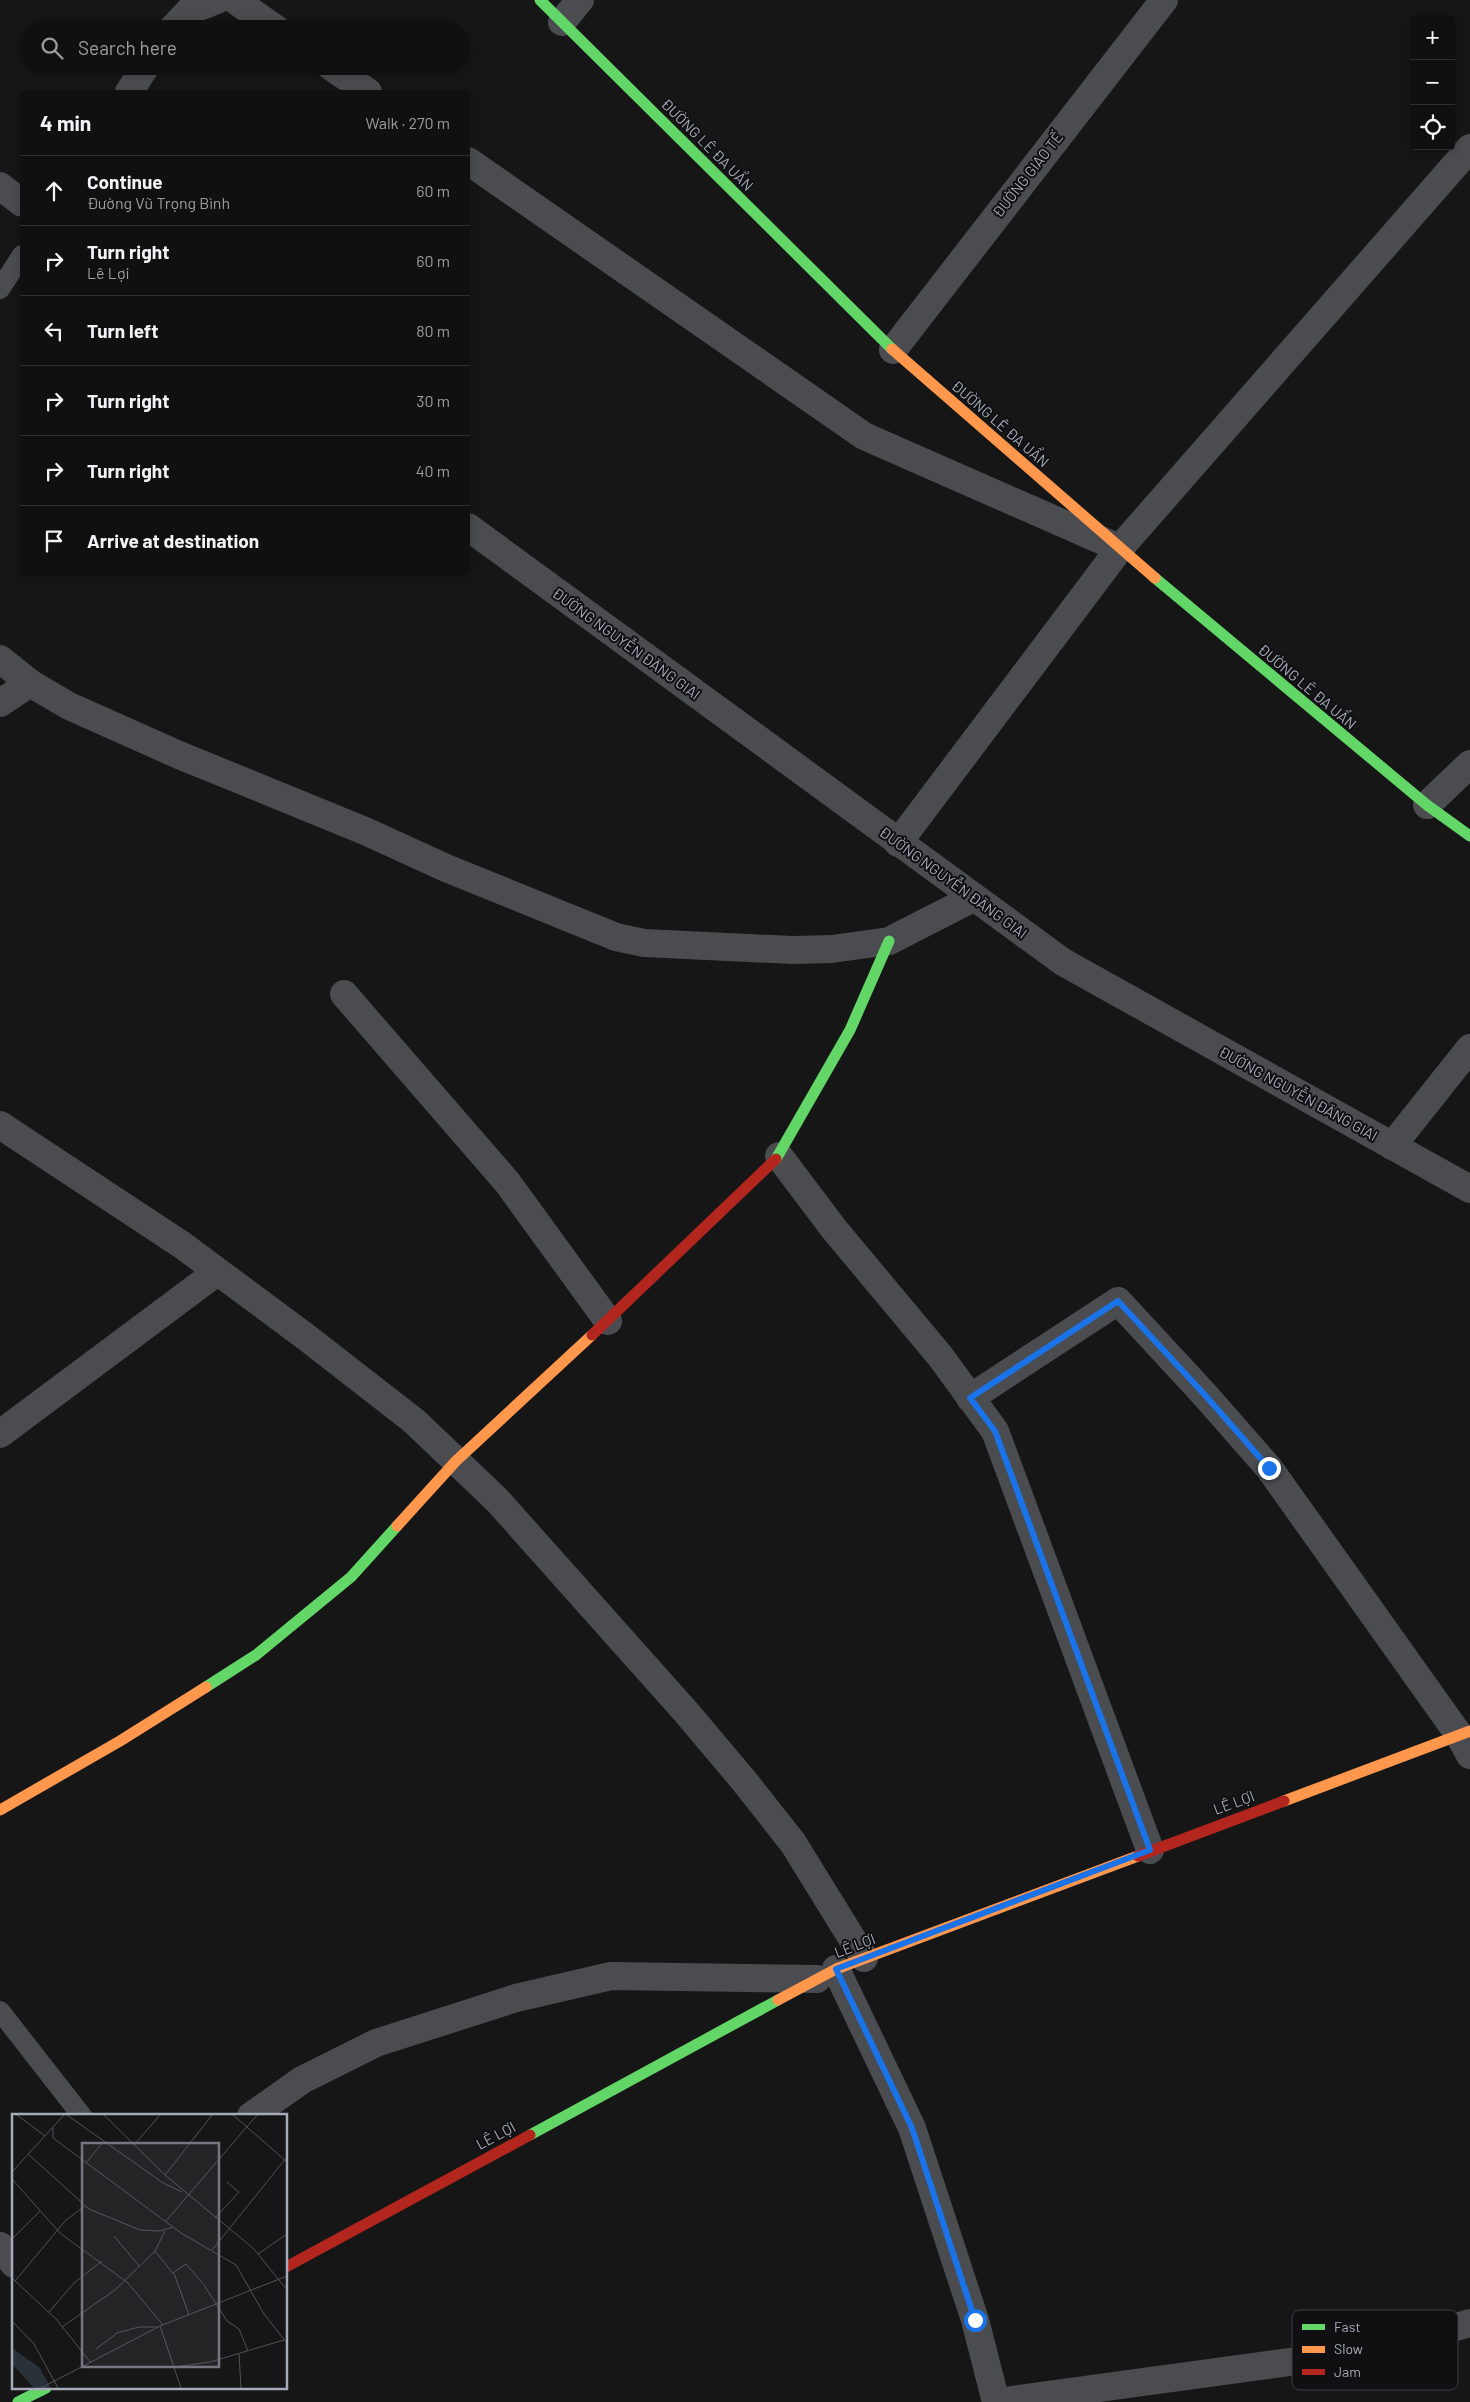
<!DOCTYPE html>
<html lang="en">
<head>
<meta charset="utf-8">
<style>
  :root { --surface:#101011; --page:#1e1e1f; --text:#f1f3f6; --muted:#9c9d9f; --line:#303031 }
  body { margin:0; font-family:Barlow,sans-serif; background:var(--page); color:var(--text) }
  .controls { position:absolute; right:15px; top:15px; display:grid; overflow:hidden; border-radius:5px; box-shadow:0 2px 8px #0003 }
  .controls button { width:45px; height:45px; display:grid; place-items:center; padding:0; border:0; border-bottom:1px solid var(--line); background:var(--surface); color:var(--text); font:25px sans-serif }
  .stop { position:absolute; width:15px; height:15px; margin:-11px; border:4px solid #1a73e8; border-radius:50%; background:#fff }
  .stop.end { background:#1a73e8; border-color:#fff; box-shadow:0 1px 5px #0008 }
  .list { margin:0; padding:0; list-style:none }
  h2 { display:flex; justify-content:space-between; align-items:center; height:65px; margin:0; padding:0 20px; font-size:21px }
  h2 small { font-size:16px; font-weight:400; color:var(--muted) }
  .list li { display:grid; grid-template-columns:32px 1fr auto; gap:15px; align-items:center; box-sizing:border-box; height:70px; padding:0 20px; border-top:1px solid var(--line) }
  .list b { display:block; font-size:19px; white-space:nowrap }
  .list p { margin:0; font-size:16px; white-space:nowrap; color:var(--muted) }
  .list em { font-size:16px; font-style:normal; color:var(--muted) }
  .icon { flex:none; width:28px; height:28px; fill:none; stroke:currentColor; stroke-width:2; stroke-linecap:round; stroke-linejoin:round }
  .map { position:relative; flex:none; width:1470px; height:2402px; overflow:hidden }
  .search { position:absolute; background:var(--surface); box-shadow:0 2px 8px #0003; left:20px; top:20px; width:450px; height:55px; display:flex; align-items:center; gap:12px; box-sizing:border-box; padding:0 18px; border-radius:28px; color:var(--muted); font-size:19px }
  .panel { position:absolute; background:var(--surface); box-shadow:0 2px 8px #0003; left:20px; top:90px; width:450px; height:485px; border-radius:5px }
  .map>svg:first-child { display:block }
  .lines { fill:none; stroke-linecap:round; stroke-linejoin:round }
  .lane { stroke:#4a4c50; stroke-width:20 }
  .street { stroke:#4a4c50; stroke-width:28 }
  .fast { stroke:#63d668; stroke-width:11 }
  .slow { stroke:#ff974d; stroke-width:11 }
  .jam { stroke:#b3261e; stroke-width:11 }
  .route { stroke:#1a73e8; stroke-width:6 }
  .labels { text-anchor:middle; stroke-width:4; stroke-linejoin:round; paint-order:stroke }
  .street-label { font-size:15px; fill:#a6abb9; stroke:#101013 }
  .inset-road { fill:none; stroke:#505258; stroke-width:1 }
  .view { fill:#747780; fill-opacity:0.15; stroke:#747780; stroke-width:2.5 }
  .inset-edge { fill:none; stroke:#a6abb9; stroke-width:2.5 }
  .key { fill:#101013; stroke:#3d3e45; stroke-width:1 }
  .key-label { font-size:14px; fill:#a6abb9 }
</style>
</head>
<body>
<div class="map">
<svg width="1470" height="2402" viewBox="0 0 1470 2402">
  <rect width="100%" height="100%" fill="#161617"/>
  <g class="lines">
    <g class="lane">
      <polyline points="0,289 22,255"/>
      <polyline points="0,2011 82,2116"/>
    </g>
    <g class="street">
      <polyline points="235,0 276,29"/>
      <polyline points="562,22 580,0"/>
      <polyline points="172,29 189,11 217,0"/>
      <polyline points="330,66 368,92"/>
      <polyline points="129,92 146,66"/>
      <polyline points="468,161 864,436 1112,545"/>
      <polyline points="0,186 22,203"/>
      <polyline points="893,350 1164,0"/>
      <polyline points="468,527 1063,962 1470,1189"/>
      <polyline points="0,659 30,683 69,706 179,755 365,831 446,868 616,937 644,943 792,950 832,949 889,941 973,898"/>
      <polyline points="0,703 30,683"/>
      <polyline points="1427,805 1470,764"/>
      <polyline points="898,843 1120,548 1470,148"/>
      <polyline points="344,994 507,1182 608,1321"/>
      <polyline points="0,1125 182,1245 306,1337 414,1421 497,1500 686,1712 745,1782 793,1843 864,1958"/>
      <polyline points="1392,1146 1470,1048"/>
      <polyline points="779,1156 834,1229 940,1356 995,1431 1150,1850"/>
      <polyline points="970,1398 1118,1301 1204,1394 1269,1468 1459,1735 1470,1755"/>
      <polyline points="0,1434 217,1272"/>
      <polyline points="836,1969 912,2128 975,2320 996,2402"/>
      <polyline points="251,2116 302,2080 376,2043 516,1998 611,1976 817,1979"/>
      <polyline points="0,2246 14,2264"/>
      <polyline points="997,2402 1376,2350 1470,2323"/>
    </g>
    <g class="fast">
      <polyline points="540,0 892,349"/>
      <polyline points="1155,578 1427,805 1470,836"/>
      <polyline points="776,1159 850,1030 889,941"/>
      <polyline points="206,1687 256,1655 351,1577 397,1526"/>
      <polyline points="530,2135 778,2000"/>
      <polyline points="18,2402 46,2388"/>
    </g>
    <g class="slow">
      <polyline points="892,349 1155,578"/>
      <polyline points="397,1526 456,1461 592,1335"/>
      <polyline points="1284,1801 1470,1731"/>
      <polyline points="0,1810 120,1741 206,1687"/>
      <polyline points="778,2000 836,1969 1138,1856"/>
    </g>
    <g class="jam">
      <polyline points="592,1335 776,1159"/>
      <polyline points="1138,1856 1284,1801"/>
      <polyline points="286,2267 530,2135"/>
    </g>
  </g>
  <g class="lines">
    <polyline class="route" points="975,2320 912,2128 836,1969 1150,1850 995,1431 970,1398 1118,1301 1204,1394 1269,1468"/>
  </g>
  <g class="labels">
    <g class="street-label">
      <text transform="translate(707 145) rotate(45)" y="5">ĐƯỜNG LÊ ĐA UẨN</text>
      <text transform="translate(1028 175) rotate(-52)" y="5">ĐƯỜNG GIAO TẾ</text>
      <text transform="translate(1000 424) rotate(41)" y="5">ĐƯỜNG LÊ ĐA UẨN</text>
      <text transform="translate(626 644) rotate(36)" y="5">ĐƯỜNG NGUYỄN ĐĂNG GIAI</text>
      <text transform="translate(1307 687) rotate(40)" y="5">ĐƯỜNG LÊ ĐA UẨN</text>
      <text transform="translate(953 883) rotate(36)" y="5">ĐƯỜNG NGUYỄN ĐĂNG GIAI</text>
      <text transform="translate(1298 1094) rotate(29)" y="5">ĐƯỜNG NGUYỄN ĐĂNG GIAI</text>
      <text transform="translate(1234 1803) rotate(-20)" y="5">LÊ LỢI</text>
      <text transform="translate(855 1946) rotate(-21)" y="5">LÊ LỢI</text>
      <text transform="translate(496 2136) rotate(-28)" y="5">LÊ LỢI</text>
    </g>
  </g>
  <g transform="translate(12 2114)">
    <rect width="275" height="275" fill="#161617"/>
    <path d="M0 234 27 253 39 274H22L0 250Z" fill="#293139"/>
    <path class="inset-road" d="M5 1 33 22M55 1 151 69 170 78M92 1 153 61 242 135 275 176M221 1 275 48M41 14V24L72 47 169 119 224 151 252 200 275 229M122 31 148 1M16 40 77 95 128 116 148 117 161 113M74 49 91 28M0 58 52 1M153 61 200 1M0 65 48 119 116 169 151 211M203 104 227 78 215 68M154 107 245 1M102 122 127 152M0 125 28 97M200 136 275 43M143 137 163 162 177 201M246 140 275 120M161 159 174 150 192 171 215 207 227 215 236 237M0 164 45 206 79 249M3 167 54 106 73 92M37 198 62 169 90 147M0 207 22 230 46 274M148 212 169 274M50 213 103 176 143 137 153 117M84 235 105 219 127 213H145M227 240 229 274M163 253 198 248 272 226M29 274 148 212 275 162"/>
    <path class="view" d="M70 29H207V253H70Z"/>
    <rect width="275" height="275" class="inset-edge"/>
  </g>
  <rect x="1292" y="2310" width="166" height="80" rx="8" class="key"/>
  <rect x="1302" y="2324" width="23" height="6" fill="#63d668"/>
  <rect x="1302" y="2346" width="23" height="7" fill="#ff974d"/>
  <rect x="1302" y="2369" width="23" height="6" fill="#b3261e"/>
  <g class="key-label">
    <text x="1334" y="2332">Fast</text>
    <text x="1334" y="2354">Slow</text>
    <text x="1334" y="2377">Jam</text>
  </g>
</svg>
<div class="controls">
<button>+</button>
<button>−</button>
<button><svg class="icon" aria-label="locate" viewBox="0 0 24 24"><circle cx="12" cy="12" r="6"/><path d="M12 2v4M12 18v4M2 12h4M18 12h4"/></svg></button>
</div>
<div class="stop" style="left:975px;top:2320px"></div>
<div class="stop end" style="left:1269px;top:1468px"></div>
<div class="search"><svg class="icon" aria-label="search" viewBox="0 0 24 24"><circle cx="10" cy="10" r="6"/><path d="M15 15l6 6"/></svg>Search here</div>
<section class="panel">
<h2>4 min<small>Walk · 270 m</small></h2>
<ul class="list">
<li><svg class="icon" aria-label="ahead" viewBox="0 0 24 24"><path d="M12 20V5M6 11l6-6 6 6"/></svg><div><b>Continue</b><p>Đường Vũ Trọng Bình</p></div><em>60 m</em></li>
<li><svg class="icon" aria-label="right" viewBox="0 0 24 24"><path d="M7 20v-9h11M14 6l5 5-5 5"/></svg><div><b>Turn right</b><p>Lê Lợi</p></div><em>60 m</em></li>
<li><svg class="icon" aria-label="left" viewBox="0 0 24 24"><path d="M17 20v-9H6M10 6l-5 5 5 5"/></svg><div><b>Turn left</b></div><em>80 m</em></li>
<li><svg class="icon" aria-label="right" viewBox="0 0 24 24"><path d="M7 20v-9h11M14 6l5 5-5 5"/></svg><div><b>Turn right</b></div><em>30 m</em></li>
<li><svg class="icon" aria-label="right" viewBox="0 0 24 24"><path d="M7 20v-9h11M14 6l5 5-5 5"/></svg><div><b>Turn right</b></div><em>40 m</em></li>
<li><svg class="icon" aria-label="arrive" viewBox="0 0 24 24"><path d="M6 21V4h12l-3 4 3 4H6"/></svg><div><b>Arrive at destination</b></div></li>
</ul>
</section>
</div>
</body>
</html>
